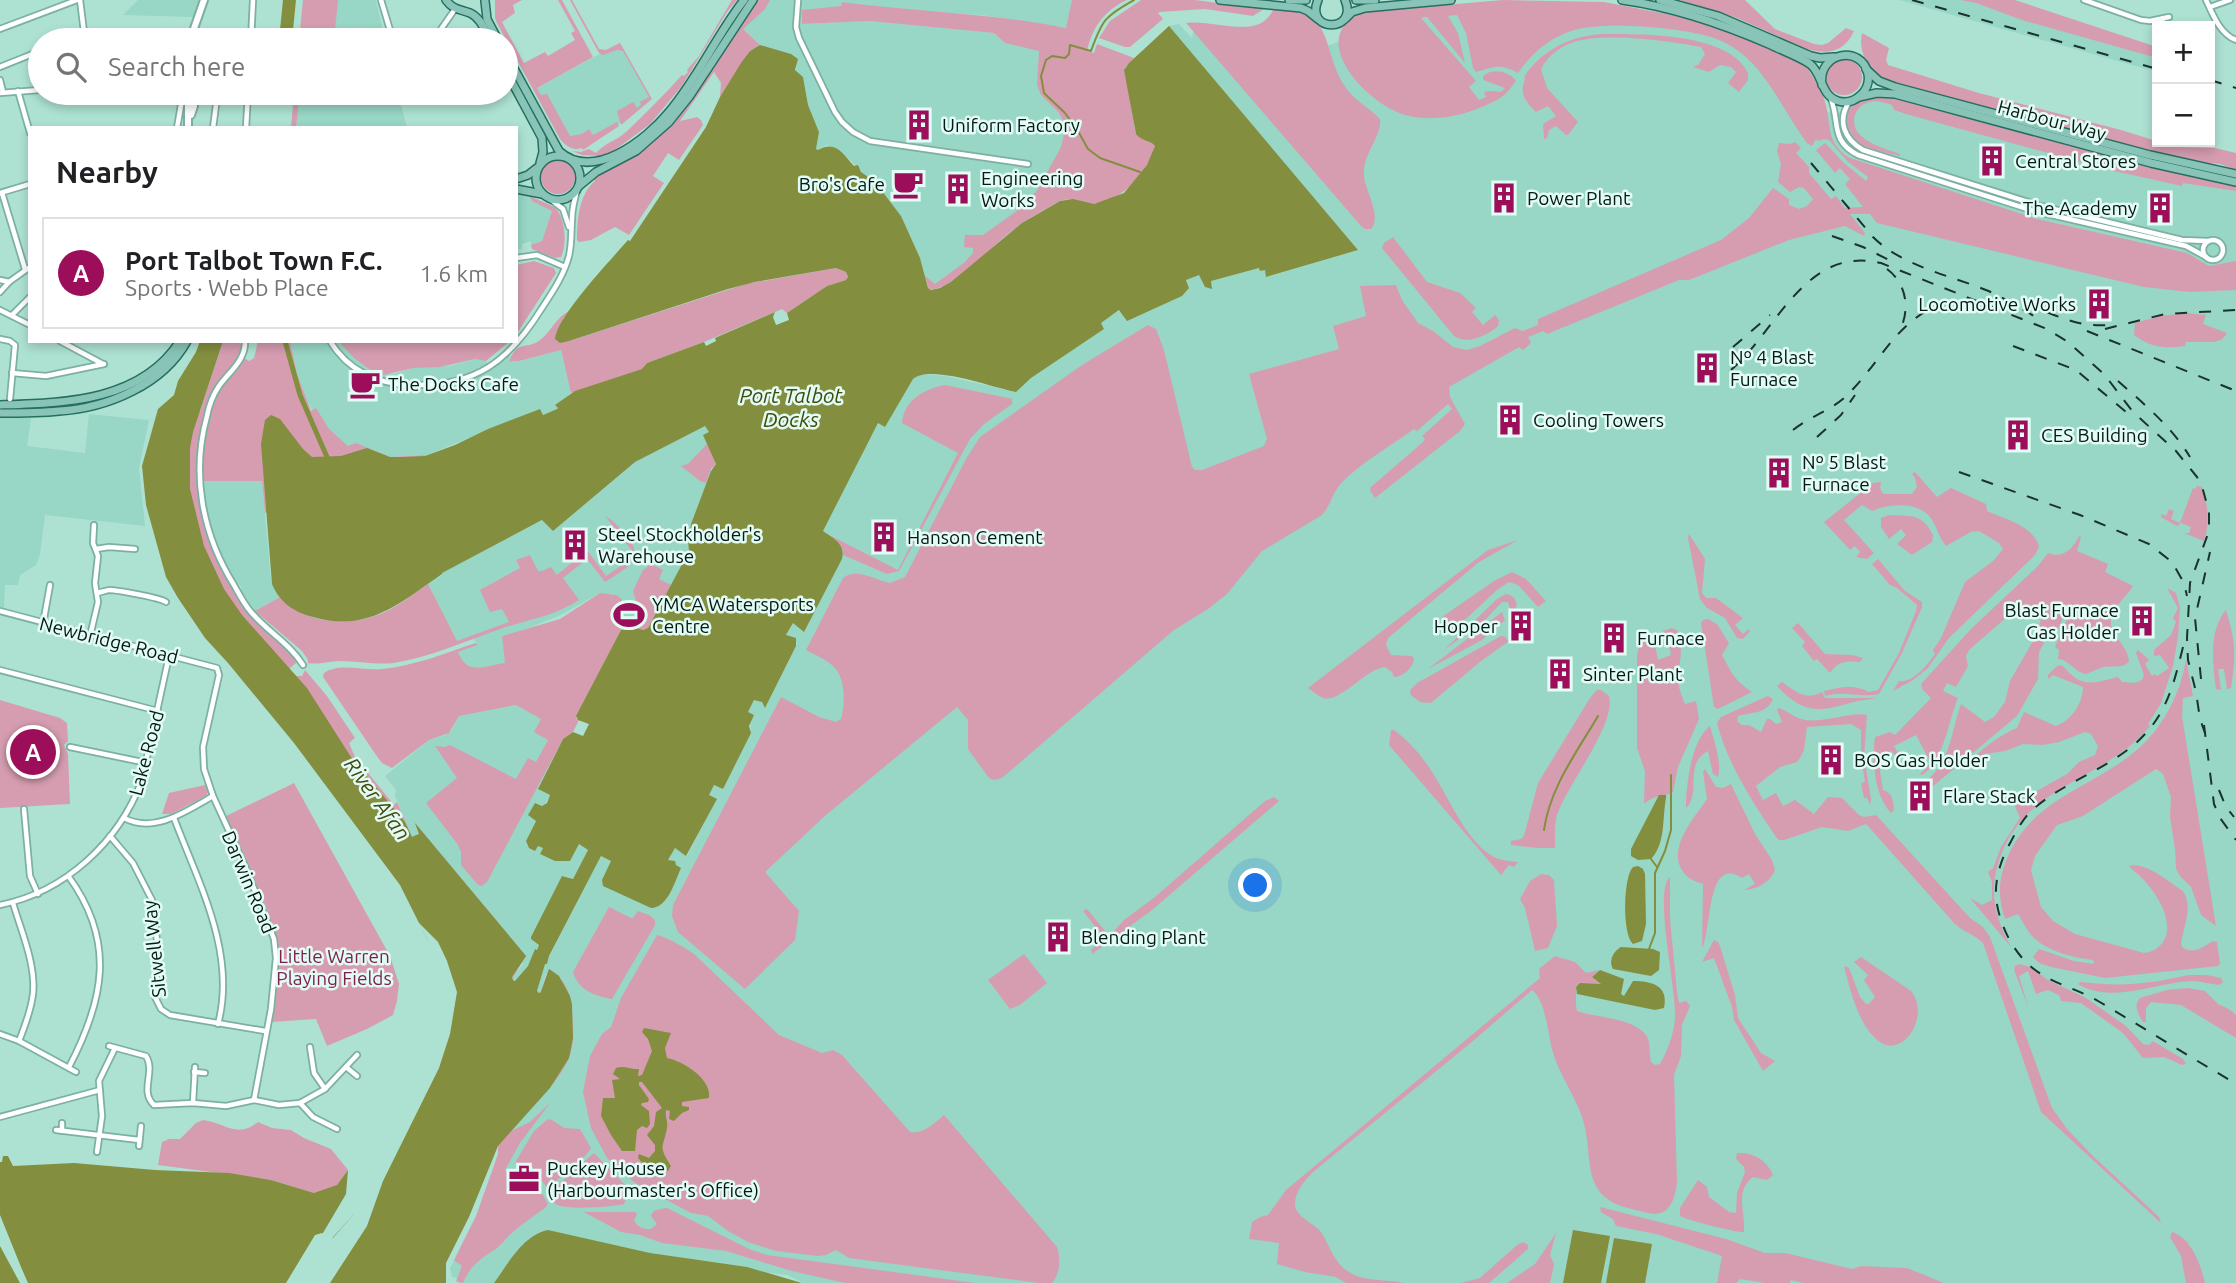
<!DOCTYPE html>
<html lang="en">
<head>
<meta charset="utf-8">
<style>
  :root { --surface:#fff; --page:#f6f6f6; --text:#202124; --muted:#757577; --line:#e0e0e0; --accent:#9c0d5a }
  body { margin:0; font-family:Ubuntu,sans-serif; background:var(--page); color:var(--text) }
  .controls { position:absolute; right:21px; top:21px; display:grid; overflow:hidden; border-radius:0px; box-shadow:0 4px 10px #0003 }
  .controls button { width:63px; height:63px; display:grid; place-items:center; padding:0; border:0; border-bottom:2px solid var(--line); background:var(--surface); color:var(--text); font:35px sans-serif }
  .you { position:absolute; left:1256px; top:886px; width:24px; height:24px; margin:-18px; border:5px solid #fff; border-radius:50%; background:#1a73e8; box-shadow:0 0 0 10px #1a73e833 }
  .badge { display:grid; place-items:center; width:46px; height:46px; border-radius:50%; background:var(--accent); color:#fff; font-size:23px; font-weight:700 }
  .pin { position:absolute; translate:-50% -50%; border:4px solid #fff; box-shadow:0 2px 7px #0006 }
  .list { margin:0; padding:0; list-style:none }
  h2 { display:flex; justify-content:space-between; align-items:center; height:91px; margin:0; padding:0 28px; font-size:30px }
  h2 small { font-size:23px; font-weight:400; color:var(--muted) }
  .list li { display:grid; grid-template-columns:46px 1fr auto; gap:21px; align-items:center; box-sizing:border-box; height:112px; margin:0 14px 14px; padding:0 14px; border:2px solid var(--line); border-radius:0px }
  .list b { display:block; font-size:26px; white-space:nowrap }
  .list p { margin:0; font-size:23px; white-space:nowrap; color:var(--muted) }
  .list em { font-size:23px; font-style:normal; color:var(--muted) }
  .icon { flex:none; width:38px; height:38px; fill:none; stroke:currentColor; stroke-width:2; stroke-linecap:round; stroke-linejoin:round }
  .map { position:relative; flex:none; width:2236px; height:1283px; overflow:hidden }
  .search { position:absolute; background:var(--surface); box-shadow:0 4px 10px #0003; left:28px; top:28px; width:490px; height:77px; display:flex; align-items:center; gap:18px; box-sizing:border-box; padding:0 24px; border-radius:38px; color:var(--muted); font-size:26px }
  .panel { position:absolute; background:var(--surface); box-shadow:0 4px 10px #0003; left:28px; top:126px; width:490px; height:217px; border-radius:0px }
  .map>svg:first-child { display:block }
  .built { fill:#98d6c5 }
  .green { fill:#d69db1 }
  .water { fill:#838e3e }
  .pier { fill:#ade2d3 }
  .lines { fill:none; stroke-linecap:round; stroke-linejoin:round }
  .stream { stroke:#838e3e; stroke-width:2 }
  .canal { stroke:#838e3e; stroke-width:5 }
  .street-casing { stroke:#7cb0a2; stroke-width:8 }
  .secondary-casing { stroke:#7cb0a2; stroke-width:10 }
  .primary-casing { stroke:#266f5f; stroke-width:10 }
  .street { stroke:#fff; stroke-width:4.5 }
  .secondary { stroke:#fff; stroke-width:6 }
  .primary { stroke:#88c5b8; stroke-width:7 }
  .rail { stroke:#1a332d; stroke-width:2; stroke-dasharray:12 12; stroke-linecap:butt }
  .labels { text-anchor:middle; stroke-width:5; stroke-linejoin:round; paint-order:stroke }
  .street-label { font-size:19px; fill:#041814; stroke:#e2fcf5 }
  .poi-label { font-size:19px; fill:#041814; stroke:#e2fcf5; text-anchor:start }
  .park-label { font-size:19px; fill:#7d1f4c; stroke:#e2fcf5 }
  .water-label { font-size:21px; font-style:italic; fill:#434a0d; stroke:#e2fcf5 }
</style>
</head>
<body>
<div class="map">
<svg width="2236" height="1283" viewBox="0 0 2236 1283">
  <rect width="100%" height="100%" fill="#ade2d3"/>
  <g class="built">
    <polygon points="138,0 201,0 193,17 123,15"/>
    <polygon points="306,0 376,0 385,40 302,40"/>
    <polygon points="756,0 1072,0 1067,28 982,15 892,9 842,2 842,6 802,24 869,21 994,33 1005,43 1040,50 1041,95 1058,112 1070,136 1022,223 994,244 963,273 928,288 920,258 914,245 860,170 840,150 827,145 818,150 816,149 819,132 808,105 803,77 796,72 797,66 791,54 760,45 743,29"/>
    <polygon points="1899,0 1976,0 2157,54 2157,72"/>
    <polygon points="1562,12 1674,26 1755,49 1820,112 1847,113 1850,106 1883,96 2101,154 2236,185 2236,1283 804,1283 787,1275 667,1262 548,1230 532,1236 514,1256 494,1283 453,1283 446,1267 505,1136 550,1088 565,1065 570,1052 573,1038 572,1004 562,979 559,976 546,974 541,992 537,992 541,972 545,963 547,964 549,957 601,856 611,861 603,886 622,895 676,865 668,860 675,848 687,856 716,800 708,795 714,785 722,788 751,730 748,712 755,699 762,702 765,708 796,646 797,643 786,636 793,623 804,631 842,559 843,555 831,536 822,531 878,423 885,426 913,379 920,374 946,376 1016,392 1031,378 1104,329 1101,323 1120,310 1128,320 1182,296 1189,286 1186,280 1199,274 1205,287 1212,288 1210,281 1259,268 1265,270 1267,277 1358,250 1168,26 1179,24 1192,38 1195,25 1321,48 1349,38 1375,22 1457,15"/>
    <polygon points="620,43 651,98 621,123 578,144 560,132 537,88"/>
    <polygon points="300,93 398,93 407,128 296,128"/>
    <polygon points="516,194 529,196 530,199 552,211 542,241 531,245 531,241 522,244 522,249 516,250"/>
    <polygon points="290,341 338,341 354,358 392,374 414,368 450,366 475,359 486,361 490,367 509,352 511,356 509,362 515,362 561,350 571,393 556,405 558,408 557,409 542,415 540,409 427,455 390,457 367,448 338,455 307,401 297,374"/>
    <polygon points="89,414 149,420 139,468 145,526 45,515 40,554 36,565 20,575 18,585 5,585 4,608 0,607 0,417 31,418 27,446 85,453"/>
    <polygon points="706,425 710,432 704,435 711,449 711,471 691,524 688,541 690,549 649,626 621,630 624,603 622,599 613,594 598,594 561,615 526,629 502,636 510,688 462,662 458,652 461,648 476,643 474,639 456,641 428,584 442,575 441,573 543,520 553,531 635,462"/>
    <polygon points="199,481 262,481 271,581 280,597 255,611 241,593 241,587 235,579 231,577 218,549"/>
    <polygon points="517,705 566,732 538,789 550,795 544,806 535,803 529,815 536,820 535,822 526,841 535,850 538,846 543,848 541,854 556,861 570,861 579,844 588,850 573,879 564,876 539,945 528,966 515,981 512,978 523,964 483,904 417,826 420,835 412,838 395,796 396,790 385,776 429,740 443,736 451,731 459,716"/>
  </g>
  <g class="green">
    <polygon points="303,0 338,0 334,40 299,40"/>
    <path d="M495 0H522L513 5 515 13 502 22 524 63 545 52 548 56 575 40 571 33 575 31 558 0H562L593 57 537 88 541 95 547 94 570 136 582 134 589 129 593 135 617 122 619 126 583 150 582 148C572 151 566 146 560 139L497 23 495 18Z"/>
    <polygon points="570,0 572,0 599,49 606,50 620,43 652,99 621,125 617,111 633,102 637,108 641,105 640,102 649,97 623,51 617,50 603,55 599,53"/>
    <path d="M732 0H737L727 12 681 87 650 124 612 152 601 156 582 155 572 151 581 152 589 149 596 153C607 141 617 141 627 131 646 113 664 95 682 75L684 76 688 72 687 70 699 56Z"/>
    <path d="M756 0H770L765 9 743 29 760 45 750 51 720 97 721 83 714 72 680 121 697 117 701 120 703 125 679 160 668 153 653 176 664 183 629 235 615 227 591 240 579 242 577 240C577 220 579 194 595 181L593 176 626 160 650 143 678 116Z"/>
    <path d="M1072 0H1127C1104 11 1093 26 1087 51L1094 53 1097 44 1134 58 1125 68 1135 131C1139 141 1149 139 1155 146 1149 172 1121 202 1093 204 1080 205 1075 196 1060 201 1044 210 1028 218 1013 230 993 244 953 292 929 289L925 276 935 284 965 262 973 253V248L964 247 965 235H983L1025 205 1038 189 1061 147 1066 126 1058 112 1041 95 1037 85 1039 51 1005 43 994 33 869 21 802 24V10L841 6 842 2C917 12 992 13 1066 28Z"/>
    <polygon points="1141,0 1195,0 1264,9 1253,16 1205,9 1160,12 1158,13 1163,19 1130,47 1125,47 1099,38 1110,21"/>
    <path d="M1503 0 1604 2 1698 20 1727 30 1794 58 1810 69 1809 71C1815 80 1823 93 1825 102 1832 126 1825 143 1850 158L2037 219 2187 253 2209 266 2236 261V290L2190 292 2144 287 1877 223 1870 214H1850L1865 233 1864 236 1845 226 1789 240 1689 280H1679L1547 334 1543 331 1528 337 1531 343 1523 350 1519 347 1449 387 1450 397 1465 424 1460 431 1375 498 1370 490 1371 487 1423 442 1425 439 1422 436 1452 409 1448 404 1417 431 1414 429C1395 443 1353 468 1339 486 1332 495 1330 506 1322 515L1262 551 1227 594 1208 609 1174 630 1002 778 994 780 989 778 968 749V720L957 707 826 815 765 872 799 911 795 940 745 989 678 932 672 916 673 905 781 697 819 717 836 722 841 719C845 704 846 681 835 668 828 660 815 655 806 650L843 578C857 567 875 580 890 583L905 577 966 459 980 437 1082 365 1148 325 1156 329 1164 350 1192 467 1195 470H1202L1264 446 1267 439 1249 374 1339 349 1333 326 1366 316 1360 286 1396 285 1402 300 1418 323 1433 331 1453 347 1467 350 1480 346 1515 328 1523 331 1538 325V319L1721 240 1749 218 1773 188 1789 199V205L1799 209 1807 206 1813 199 1804 188 1799 187 1790 192 1778 182 1781 164 1777 151 1779 143 1790 144 1795 142 1801 148 1796 153 1809 167V173L1831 199 1836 196 1845 208 1863 207 1845 184 1850 179 1840 168 1835 173 1816 150 1825 143 1844 163 1866 181 1868 177 1847 161 1829 140 1824 139 1818 141 1816 139 1812 146 1807 143C1785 114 1770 76 1741 53 1730 44 1717 38 1703 35 1673 27 1600 21 1571 31 1548 39 1532 53 1518 73 1499 63 1495 67 1476 72L1473 68 1466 33 1457 15 1448 16 1458 33 1465 63 1427 17 1421 18 1476 81 1469 87 1479 100 1486 97 1484 92 1491 91 1501 92 1505 88 1483 80V76C1494 68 1506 71 1516 80 1505 99 1494 102 1474 110 1453 118 1427 121 1405 115 1367 104 1304 38 1362 12Z"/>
    <path d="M1680 0H1745L1775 29 1814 44 1822 45 1828 43 1846 28 1854 31C1845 52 1828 55 1807 49L1737 18Z"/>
    <polygon points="1961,0 2015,0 2157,47 2157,58 2022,20 1976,3"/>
    <path d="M1273 10C1335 6 1321 48 1344 85 1353 100 1369 107 1380 119 1382 138 1362 153 1364 177 1366 192 1382 217 1371 229H1365L1361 226 1186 23C1216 19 1258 41 1273 10Z"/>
    <path d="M1862 33 1889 48 1886 60 1888 65 1979 93 2121 130 2176 147 2215 148 2236 153V170L2220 164 2198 162 2175 157 1892 83C1873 74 1857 56 1862 33Z"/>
    <path d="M1600 34C1639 34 1729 32 1748 73V80L1739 92 1728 83 1736 72 1731 67 1720 65 1709 72 1693 67 1698 65 1705 54 1701 47C1670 41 1605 32 1574 42 1560 46 1547 57 1541 69L1547 88 1578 122 1568 135H1566L1556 126 1549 130 1547 138 1544 139 1543 124 1556 116 1548 106 1536 112C1525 101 1519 94 1525 79L1524 77C1541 51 1568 37 1600 34Z"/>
    <circle cx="1844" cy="77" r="18"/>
    <polygon points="294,93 334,93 333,104 299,101 296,128 291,128"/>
    <path d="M1883 96 2101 154 2236 185V191L2183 183 2182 186 2110 170 1906 114 1894 110 1892 105C1885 103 1877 100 1870 102 1855 105 1849 122 1859 134 1868 144 1888 150 1900 154V156C1886 152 1869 151 1858 143 1847 135 1841 115 1852 104 1860 97 1873 96 1883 96Z"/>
    <circle cx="558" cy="177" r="17"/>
    <path d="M529 196C537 200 548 203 555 208 566 218 567 245 561 257L555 258 532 249 531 245 542 241 552 211 532 201Z"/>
    <path d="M1393 237 1427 282 1460 293 1476 308 1472 312 1483 325 1495 315 1499 320 1498 326C1486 336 1468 345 1454 336L1382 248 1384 243Z"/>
    <polygon points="534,261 554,268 556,273 516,335 516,265"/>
    <path d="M836 268 846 272 848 278 846 280 827 286 787 313 782 309 704 342 647 363 643 369 571 393 561 350 519 361 509 362C517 339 528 350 540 340 552 331 555 318 569 311L563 319 569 341 746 284Z"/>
    <path d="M2187 313 2206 315 2203 324 2227 333 2226 335 2221 340 2214 342H2186L2185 346C2162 349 2151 347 2134 335L2135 323 2160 316Z"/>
    <polygon points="223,341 237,341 241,344 242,349 239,355 249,361 254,358 258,341 290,341 297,374 311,411 316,408 329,429 348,446 356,443 390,457 427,455 265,513 262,481 200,481 213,545 249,609 293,652 296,663 289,669 296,676 302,676 305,670 327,696 355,738 349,743 355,757 394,805 397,802 412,837 419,834 415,823 526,956 512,979 236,650 172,459 200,411"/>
    <polygon points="338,341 510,341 486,361 475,359 440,367 414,368 383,375 369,369 354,358"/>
    <path d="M945 385 1008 398 1012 399V404L984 424 970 439 899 571 887 574 843 555V550L831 536 898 570 958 453 902 423C904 400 924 389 945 385Z"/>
    <polygon points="708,443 716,464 711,469 706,483 700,481 681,466 688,464"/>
    <path d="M1915 472 1937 497 1951 488 1986 504 1987 511C2005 519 2034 526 2039 547L2035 555 1949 638 1928 668 1913 680 1893 691 1899 681C1913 683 1927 665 1935 654L1933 650 1941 638 1965 582 1993 561 2003 549 1999 543 1979 531 1971 532 1946 546C1939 538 1937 526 1930 517 1917 501 1888 504 1872 511L1862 505 1844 520 1874 553 1867 559 1856 557 1860 552 1855 546 1850 550 1824 522 1873 483 1881 482 1880 488 1883 494H1912L1917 487 1915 478 1912 474Z"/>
    <path d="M2197 486 2202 487C2208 505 2210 523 2204 541L2184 533H2189L2191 527 2181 523 2177 526 2161 517V514L2166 516 2169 509 2174 511 2171 519 2180 523 2193 488 2195 489Z"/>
    <path d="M1889 515C1911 516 1922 513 1933 535L1932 542 1912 555 1897 544 1906 535 1901 529 1889 539 1881 527V518Z"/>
    <path d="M605 516C614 521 620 528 626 535 647 560 625 569 605 582L587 559 563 578 579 600C555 616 530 619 503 628 468 640 431 657 394 663 375 665 358 661 340 661 329 661 319 665 308 663V660L302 651 255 611 280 597C307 625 352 628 387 611 401 604 415 593 428 584L457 641 509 622 502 609 490 612 480 590 520 568 516 560 530 555 538 571H542L551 567 557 575 587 550 606 576 624 564 633 552Z"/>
    <polygon points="1689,534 1705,559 1702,593 1706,598 1716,598 1743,618 1735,625 1743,634 1749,629 1750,631 1743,639 1737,638 1725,618 1707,608 1700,599 1688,538"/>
    <path d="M2079 536 2081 537 2077 551 2108 564 2105 572 2133 586C2127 596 2116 604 2112 615 2105 634 2129 644 2129 662L2123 666 2103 667 2086 674C2074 672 2070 660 2058 659L2059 650 2055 647 2072 608 2068 606 2057 631 2050 632 2039 652 2038 679 2017 716 1932 787 1926 781C1952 759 1950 734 1961 704L1985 722 1994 717 2005 702 2010 681 2033 641 2045 609 2040 606 2034 613 2030 614 2020 609H2016L1969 650 1966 656 1968 666 1956 687 1947 683 1943 691 1958 698C1948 722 1944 761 1922 775L1920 774 1931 763 1916 735 1894 746 1898 753 1896 756 1891 751 1878 759 1883 790C1893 793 1893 801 1894 810L1891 813C1874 795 1872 761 1875 737L1890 732 1895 735 1931 698 1922 689 1921 684 1971 629 2038 566 2048 553C2063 559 2073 549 2079 536Z"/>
    <path d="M1518 540 1479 562 1388 638 1386 645 1391 655 1411 656 1414 658C1414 667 1403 677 1394 677L1392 672 1385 667C1365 669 1341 703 1323 698 1318 696 1313 691 1308 688L1488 550Z"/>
    <path d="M1878 559 1905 591 1922 602V607L1902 653 1879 694C1861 698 1843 690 1825 696L1824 691C1839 687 1856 684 1869 692L1878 690 1899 653 1916 611 1917 605 1897 588 1890 585 1872 564Z"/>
    <polygon points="651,564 663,570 659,579 671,585 648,628 642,630 634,627 638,608 633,591 643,570"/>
    <polygon points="1512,572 1526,579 1546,601 1538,607 1518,585 1509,582 1497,590 1453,631 1442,617 1494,581"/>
    <path d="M2167 588 2176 593 2180 608 2178 637 2173 666 2161 703 2148 724 2150 726C2103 783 2021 784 1998 864 1989 894 1996 921 2011 947L1970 898 1982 905 1992 900V882L1988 872 1993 868 2001 847 2020 818 2014 804 2067 774 2079 762 2095 755 2098 746 2091 734 2085 732 2059 742 2043 745 2023 744 2005 751 1985 754 1965 768C1974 754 2001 734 2017 728L2024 712 2056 726C2071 721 2083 703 2083 687L2053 675 2048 679V675L2057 666 2062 665C2081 688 2091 684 2118 677L2122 682 2135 683 2142 680 2144 675 2136 653 2138 650 2149 660 2145 664 2152 676 2155 674 2157 676 2169 668 2160 655 2154 656V650L2171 635 2176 622 2173 618 2178 608Z"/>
    <path d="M600 593 616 595 622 599 621 630 576 718 579 720 573 732 563 739 487 882 482 886 478 885 461 865V852L458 845 426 803 457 778 435 746 445 747 450 745 516 779 528 758 536 762 548 740 534 732 541 719 516 705 459 716 449 733 429 740 392 768 382 763 376 755 323 677 324 673C339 662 364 671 382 669 414 666 446 653 476 643L477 645 458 652C467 676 485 666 505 663L502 636 560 619Z"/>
    <path d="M1506 594C1517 596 1520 606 1512 614L1508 602H1502L1486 619 1444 650 1497 599Z"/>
    <path d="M2226 610C2236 642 2236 656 2231 688L2225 690 2227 689 2224 669H2218L2221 690 2216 689C2213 664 2208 631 2226 610Z"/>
    <polygon points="1502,612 1505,620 1482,640 1428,669"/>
    <path d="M1708 619 1717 624 1729 643 1722 655C1732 673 1733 679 1752 692L1718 709 1714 707 1701 623 1703 620Z"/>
    <path d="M1798 623 1825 654 1852 655 1863 658 1860 662C1846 661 1838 661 1830 673L1817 659 1814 661 1802 646 1805 642 1792 628Z"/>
    <path d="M1672 628 1677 630C1684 646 1680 660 1678 676 1677 685 1682 696 1685 704L1696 701 1699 719 1678 767 1673 792C1664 798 1657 793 1644 804L1645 771 1637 748V655L1639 647 1646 637 1654 640 1658 660 1671 655 1669 646 1663 631Z"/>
    <polygon points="1501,636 1504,636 1509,641 1481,661 1431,703 1420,702 1411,695 1410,690 1417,683"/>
    <path d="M2186 659 2193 696 2183 698 2182 716 2216 926 2201 915 2191 887 2180 876 2176 869 2175 849 2170 817 2171 797 2163 774 2156 769 2083 816 2057 825 2035 856 2031 870 2041 907 2053 921 2075 934 2144 953C2152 952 2158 949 2163 942 2176 922 2156 892 2141 877 2137 873 2133 871 2129 866 2145 861 2169 882 2183 891 2193 906 2184 926 2181 943L2182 947C2193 955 2203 947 2213 941L2217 942 2220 964 2218 966 2105 978 2051 967 2039 963 2033 957 2039 949 2074 961 2094 964 2093 960C2074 958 2048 951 2034 938 2027 931 2023 922 2018 914L2005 919C1998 898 1998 881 2006 861 2031 797 2093 789 2139 748 2164 726 2181 692 2186 659Z"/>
    <path d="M1782 682C1797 692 1805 701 1822 692L1825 698H1876C1868 700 1861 700 1853 702 1820 712 1803 715 1777 686Z"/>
    <path d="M1597 690H1601L1609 696C1616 725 1567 785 1557 815 1554 826 1555 836 1555 848H1538L1511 845V841L1521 839 1524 836 1538 783 1590 698Z"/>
    <path d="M1768 696 1773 699C1767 714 1752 712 1738 716L1737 721 1742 725H1749L1761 732 1767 719H1770L1776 724 1782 722 1777 710 1779 708C1787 711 1795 718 1805 720 1824 723 1853 711 1867 715L1864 757 1871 799 1870 805 1867 798H1864L1861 783 1865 782 1861 756V730L1851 724 1807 727 1804 750 1800 758 1797 762 1780 767 1756 786 1763 800 1776 793 1783 806 1795 800 1814 814 1828 797 1842 798 1859 815 1864 817 1876 815 1970 918 1983 927 1990 937 2052 1108 2067 1129 2093 1156 2159 1217 2161 1223 2041 1112 1983 943C1974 934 1963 932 1954 923L1868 826 1866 824 1848 831 1822 827 1784 840H1779L1776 837C1752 801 1728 765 1717 723L1721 717Z"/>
    <polygon points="0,700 60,718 67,723 68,741 64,745 68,754 70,804 0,808"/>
    <path d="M1710 726C1714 741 1722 762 1718 777L1713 774 1708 751C1683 764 1702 794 1686 808 1686 786 1691 740 1710 726Z"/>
    <path d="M1391 730H1394C1409 741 1424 758 1434 775 1450 800 1468 845 1496 858 1503 861 1511 861 1518 862L1514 867 1509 865 1501 875 1389 745Z"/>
    <path d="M1705 769 1716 787 1723 788 1731 784 1755 834 1772 860 1775 870C1770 883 1757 889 1744 890L1755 884 1749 874 1742 878C1706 854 1712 931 1702 948L1703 884C1699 882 1692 881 1688 877 1662 853 1693 820 1707 799L1703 772Z"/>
    <polygon points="294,783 390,956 399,984 397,1001 393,1015 367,1029 327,1046 316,1019 271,1022 275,1000 278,944 266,907 226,816"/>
    <polygon points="205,785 208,792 206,796 171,814 162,814 169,793"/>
    <polygon points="1274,797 1279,801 1152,910 1092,954 1091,950 1104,938 1083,911 1087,909 1106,932 1111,934 1124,920 1155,897 1265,801"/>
    <polygon points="1541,874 1549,875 1554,880 1557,926 1548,948 1535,951 1525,908 1520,899 1530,881"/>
    <path d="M1670 877V919L1677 992 1679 1003 1686 1001 1690 1006 1682 1025 1681 1056 1674 1075 1677 1183C1675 1197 1671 1214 1654 1214 1646 1213 1637 1210 1628 1208 1578 1195 1595 1155 1582 1117 1574 1093 1558 1073 1552 1049 1548 1033 1545 999 1532 990L1473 1041 1313 1172C1305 1180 1294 1193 1295 1205 1296 1217 1314 1223 1321 1232 1330 1246 1334 1263 1349 1272 1364 1282 1387 1279 1403 1283H1346L1336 1277 1305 1272 1277 1264 1279 1243 1249 1239 1252 1222 1260 1217 1268 1215 1286 1190 1540 978 1539 969 1555 956 1575 962 1586 973 1599 970 1592 977 1601 984 1583 983 1576 986V1005L1577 1011C1595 1018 1632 1017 1646 1035 1651 1042 1649 1054 1651 1062L1655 1065 1660 1064C1667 1053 1675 1030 1675 1017 1677 992 1653 890 1670 877Z"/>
    <path d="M609 907 631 918H633L638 911 649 915 655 920V925L612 999C595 996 578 990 573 972Z"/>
    <path d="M657 935C666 937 686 948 694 954L779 1035 822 1053 833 1050 842 1055 910 1132C922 1135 935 1123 944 1115L1057 1247C1061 1258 1060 1274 1052 1283H1038L849 1258 836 1250 826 1255 818 1256 776 1251 748 1242 728 1231 708 1216 691 1213 650 1191 634 1182 607 1158 591 1128 583 1092 590 1056 602 1034 611 1027 621 998Z"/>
    <polygon points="1714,940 1718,942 1720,946 1735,995 1738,1018 1761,1053 1775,1061 1763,1071 1734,1020 1732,1007 1714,958 1702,962"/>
    <polygon points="1024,954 1047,983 1020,1005 1010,1009 988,980"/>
    <path d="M1861 957 1911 991C1932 1017 1900 1065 1874 1037 1857 1020 1850 989 1844 966L1849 968 1860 997 1866 1004H1869L1875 997 1864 980 1868 975 1854 962Z"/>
    <polygon points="2019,964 2030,967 2048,980 2086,998 2126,1026 2143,1044 2149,1045 2153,1041 2183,1059 2186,1064 2182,1065 2164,1057 2143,1058 2123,1033 2081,1003 2061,1001 2059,995 2048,990 2036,994 2028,971 2019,976 2028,1006 2014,970 2015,966"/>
    <path d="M549 969C564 977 571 993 572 1010 573 1025 575 1043 569 1058 556 1087 528 1110 507 1133L530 1122 550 1103 520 1143 505 1170 510 1179 539 1188 548 1204 545 1208C534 1216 523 1223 513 1232 507 1237 503 1243 497 1248 481 1259 471 1264 463 1283L456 1281 462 1266 454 1260 460 1247 431 1283Z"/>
    <path d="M2188 975H2207L2221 978 2223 982 2219 985C2210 984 2201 981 2192 981 2155 982 2114 1005 2078 984L2081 982C2123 987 2147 984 2188 975Z"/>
    <path d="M2188 988 2205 991 2218 1004 2229 1009 2236 1015V1038L2181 1005 2151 1002 2146 1008V1022H2143C2138 1014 2133 1006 2140 998L2167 990Z"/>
    <polygon points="548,1119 552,1120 564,1128 580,1129 591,1148 586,1155 548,1188 533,1171 533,1167 520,1164 518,1168 516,1161 534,1131"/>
    <path d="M203 1120C226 1123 237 1139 258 1122L272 1128 291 1130 304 1138 331 1149 348 1170 337 1185 325 1192 314 1193 271 1180 158 1165 162 1142 169 1139H180L196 1123Z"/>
    <path d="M594 1153 627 1187 628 1193 624 1204C612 1207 569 1210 558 1205 553 1203 553 1202 551 1197L552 1190Z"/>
    <path d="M1737 1153C1753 1152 1767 1160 1773 1175L1767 1180 1753 1177C1734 1191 1746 1213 1744 1232 1737 1233 1687 1220 1680 1216V1208L1698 1180 1707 1187 1709 1197 1729 1212 1736 1213 1737 1193 1745 1172 1744 1167 1736 1159Z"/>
    <polygon points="1600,1207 1726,1239 1765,1253 1785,1253 1852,1269 1861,1266 1907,1268 1944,1283 1803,1283 1791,1280 1790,1283 1765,1283 1740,1279 1736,1283 1717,1283 1722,1256 1656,1234 1616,1226 1613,1219 1601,1212"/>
    <path d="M667 1208 749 1249 767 1255 975 1283H845L792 1271 726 1251 662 1243 640 1235 621 1232 584 1212H635L637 1214 634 1221C639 1228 643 1229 651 1229L657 1224 651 1216C652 1209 661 1209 667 1208Z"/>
    <path d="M2172 1232C2191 1238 2201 1264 2205 1283H2186L2181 1256 2170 1237Z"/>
    <polygon points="1556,1233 1550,1255 1554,1264 1550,1283 1507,1283 1535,1264"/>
    <polygon points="1523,1242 1528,1245 1528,1249 1489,1283 1461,1283 1480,1278 1517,1245"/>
  </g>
  <g class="water">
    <polygon points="283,0 296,0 292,40 279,40"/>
    <path d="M1169 26 1358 250 1266 277 1265 270 1260 271 1259 268 1211 281 1212 289 1205 287 1199 275 1186 280 1189 288 1182 296 1127 321 1119 310 1101 323 1104 329 1031 378 1016 392C993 388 931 364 913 379L885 427 878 423 823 531C833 538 846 544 842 559L804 632 793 623 786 635 796 638V646L765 708 762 702 754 700 748 712 754 715 749 726 751 733 723 789 714 785 709 795 717 799 686 856 675 848 668 860 675 861 676 865 681 868C675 881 668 908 651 908L603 886 602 880 611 861 601 856 549 956 547 964H545L537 991 539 993 541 992 549 969 559 976 570 996 572 1004 573 1038 569 1058 550 1088 498 1146 476 1205 446 1267 449 1281 459 1283H0V1162H2L3 1156H8L13 1166 74 1163 155 1170 229 1173 271 1180 314 1193 337 1185 348 1170 346 1194 307 1260 325 1246 365 1202 426 1081 445 1023V988L433 951 400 885 294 743 228 663 205 638 178 598 166 577 146 505 142 466 158 409 174 395 178 381 196 352 200 341H223L193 432 190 448V489L204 546 224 589 242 615 307 688 351 757 405 822 412 837 419 834 415 823 526 956 512 977 513 980 515 981 528 966 535 949 537 950 539 945 531 939V937L562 876 573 879 588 850 579 844 570 861H555L540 854 543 848 538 846 535 851 529 848 526 841 536 821 528 815 535 803 542 806 547 803 550 795 538 789 563 739 573 732 583 736 589 724 578 720 576 716 621 630 634 627 643 630 648 628 689 551 688 541 691 524 711 471 716 464 703 435 709 432 705 426 635 462 553 531 542 520 442 573V574C400 603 368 633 313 617 294 612 280 603 272 584L261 444 265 420 271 415 280 419 303 449 312 457 341 456 367 448 390 457H404L425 456 455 445 488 429 540 409 543 415 557 409 558 408 555 405 575 391 642 369 647 363 704 342 706 346 716 341 715 338 775 312 773 317 776 325 789 320 787 313 827 286 846 280 848 277 846 272 836 268 755 282 728 289 569 341 560 343 555 339C557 316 611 260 628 240L630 241 706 127 720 97 741 63 750 51 760 45 791 54 798 59 795 70 803 77 808 105 819 132 816 149 818 150C836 140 842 153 854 166L858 165 861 172 875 182 901 216 920 258 928 288 931 290 940 288 951 282 1022 223 1060 201 1073 199 1094 204 1124 193 1147 165 1155 146C1150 140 1141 141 1136 134L1124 70 1129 63Z"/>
    <path d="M1659 795H1666V798C1662 819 1666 843 1651 859L1638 860 1631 856V849Z"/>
    <path d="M1638 866 1643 869 1645 874 1646 924 1642 941 1633 944C1622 935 1623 877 1633 867Z"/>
    <path d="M1621 947 1653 949 1660 952 1659 970 1651 976 1613 969C1608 960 1614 951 1621 947Z"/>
    <path d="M1600 970 1624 979 1621 994 1624 996 1633 981C1651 981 1669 985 1664 1008L1655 1010 1577 994 1576 987 1580 983 1601 984 1592 977Z"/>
    <path d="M644 1028 671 1033 665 1048 667 1058C683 1061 712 1079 709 1098L682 1102V1106L689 1107V1110L682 1113 674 1121 669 1119 670 1111 666 1110C665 1117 668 1121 667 1128 663 1149 658 1145 671 1166L668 1171 646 1167 638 1158 639 1154 649 1158 655 1151V1145L647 1135 654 1126 656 1112 662 1108 642 1082H639V1085L649 1099 648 1102 642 1103 641 1105 649 1111 650 1124 647 1128 642 1126 637 1130 635 1151H622L611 1135 601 1116 603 1098H615L612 1080 620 1079 613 1074 616 1068C624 1065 631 1070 639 1069L638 1076 642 1075 652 1051 648 1039 642 1032Z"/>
    <path d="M548 1230 650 1253 747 1267 802 1283H494C508 1264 523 1235 548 1230Z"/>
    <polygon points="1573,1230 1610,1236 1601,1283 1563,1283"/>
    <polygon points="1614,1238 1652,1244 1645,1283 1606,1283"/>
  </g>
  <g class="pier">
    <polygon points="418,922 438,942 447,961 457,992 450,1034 439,1068 383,1181 367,1226 330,1283 286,1283 315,1235 322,1233 325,1235 316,1251 329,1237 333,1238 353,1215 423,1080 434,1054 442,1022 441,988 427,939"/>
    <polygon points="498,1146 498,1154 476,1216 450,1268 452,1277 457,1278 456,1281 459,1283 446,1283 446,1263 469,1217"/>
    <polygon points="0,1215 21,1267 28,1283 20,1283 0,1246"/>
  </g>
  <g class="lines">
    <g class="stream">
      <path d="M1134 0C1105 16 1102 20 1091 51L1070 45 1069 54 1065 58 1052 56 1046 60 1041 76 1044 93 1065 113 1078 131 1088 149 1100 158 1140 172"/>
      <path d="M1544 830C1550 787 1577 752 1598 716"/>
      <polyline points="1651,859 1657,867"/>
      <polyline points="1649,949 1655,933 1655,873 1665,851 1671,830 1671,775"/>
    </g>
    <polyline class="canal" points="285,341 300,395 327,457"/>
    <g class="street-casing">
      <g id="street">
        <polyline points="80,0 85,40"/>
        <polyline points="381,0 393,40"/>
        <polyline points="798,0 796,27 799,38 835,112 842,122 853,132 870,141 1028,164"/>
        <polyline points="2084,0 2141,20 2150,21 2169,17"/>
        <path d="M2206 0C2213 15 2220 34 2236 40"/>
        <polyline points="2210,7 2230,0"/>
        <polyline points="2162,19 2164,26"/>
        <polyline points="0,29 77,0"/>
        <polyline points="68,40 84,34"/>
        <polyline points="251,40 253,0"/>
        <polyline points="424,40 439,32 455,9"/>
        <polyline points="0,67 40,51"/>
        <polyline points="0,80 3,92"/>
        <polyline points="18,91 30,133"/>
        <polyline points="0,93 40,90"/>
        <path d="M1831 99C1840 122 1830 141 1858 155L2034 211 2186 246 2206 257"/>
        <path d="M1849 102C1837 121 1844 139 1863 150L2041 206 2182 240 2208 241"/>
        <polyline points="177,128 183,93"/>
        <polyline points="213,128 216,105"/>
        <polyline points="246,128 248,93"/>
        <polyline points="0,193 30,184"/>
        <polyline points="2,193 25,269"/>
        <polyline points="550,199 563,209 569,227"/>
        <circle cx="2213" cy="250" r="10"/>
        <polyline points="516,258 537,255 565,267"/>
        <polyline points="0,280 9,282"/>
        <polyline points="0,292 9,282 30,267"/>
        <polyline points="0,310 30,325"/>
        <polyline points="12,315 30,297"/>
        <polyline points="0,339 10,341 15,345 10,399"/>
        <polyline points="60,341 103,364"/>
        <path d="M245 341C246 360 229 372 219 386 213 395 209 405 207 416 191 474 202 534 234 585 239 594 244 604 251 612 267 631 290 644 303 665"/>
        <path d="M330 341C347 370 379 385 411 385 476 387 509 361 542 308 553 291 564 275 569 256 572 243 571 231 572 219 572 208 575 197 578 187"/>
        <polyline points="12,373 46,376 104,364"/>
        <polyline points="96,549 109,547 135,549"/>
        <path d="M97 593C98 593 108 590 109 590 117 590 161 598 166 602"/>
        <polyline points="0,611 217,668 219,675 203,747 204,769 213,796 245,866 274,939 276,958 271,1009 254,1100"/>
        <polyline points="43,624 50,585"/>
        <polyline points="90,636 98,602 95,583 98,556 93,543 94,525"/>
        <polyline points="0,670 158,711"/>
        <polyline points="70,747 147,763"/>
        <polyline points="24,809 30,876 38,894"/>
        <path d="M124 818C154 834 187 811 213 796"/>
        <path d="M174 818C198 882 237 953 218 1024"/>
        <polyline points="110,836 133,863 152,900 158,949 155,997 161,1009 170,1015 265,1031"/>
        <path d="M13 903C21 931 36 964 33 994 31 1010 25 1026 19 1041"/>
        <path d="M0 905C65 892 119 842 142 780L169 656"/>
        <polyline points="0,1034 19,1041 76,1072"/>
        <path d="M109 1046 146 1056C156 1072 139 1091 154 1105L193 1103 226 1106 254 1100 279 1105 300 1103 325 1089 357 1055"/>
        <polyline points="310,1047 314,1073 325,1089"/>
        <path d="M69 1067C104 1000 116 942 69 877"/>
        <polyline points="346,1067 357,1076"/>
        <polyline points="194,1072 205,1073"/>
        <polyline points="193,1103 195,1067"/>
        <polyline points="300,1103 313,1117 337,1129"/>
        <polyline points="0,1117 100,1090"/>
        <polyline points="56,1130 139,1140"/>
        <polyline points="62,1131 62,1123"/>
        <polyline points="139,1146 141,1126"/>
        <polyline points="97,1152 102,1116 99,1081 115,1048"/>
      </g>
    </g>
    <g class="secondary-casing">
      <g id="secondary">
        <polyline points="190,40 204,0"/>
        <polyline points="188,93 188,128"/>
        <polyline points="191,115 194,106 193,93"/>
      </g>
    </g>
    <g class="primary-casing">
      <g id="primary">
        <path d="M446 0C453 10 460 9 470 13 481 18 485 31 490 40"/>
        <polyline points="1220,0 1301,8 1308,11 1318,19"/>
        <polyline points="1289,0 1306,0"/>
        <path d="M1318 0C1304 33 1359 33 1345 0"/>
        <polyline points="1356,0 1375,0"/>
        <path d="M1622 0C1673 7 1723 24 1771 45 1783 51 1798 56 1810 64 1823 74 1820 95 1838 101 1855 106 1871 90 1868 74 1862 44 1817 52 1822 85"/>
        <polyline points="1660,0 1718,16 1811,56 1820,58 1834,57"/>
        <polyline points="485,1 487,19 498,40"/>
        <polyline points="1345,19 1352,12 1365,8 1451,0"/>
        <path d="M506 54 559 151C593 182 646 140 669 112 698 78 716 36 744 0"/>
        <polyline points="1866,69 1879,81 1895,87 2150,155 2236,174"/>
        <polyline points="506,71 542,138 543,152 540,163"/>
        <polyline points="1859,97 1877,93 1895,94 2151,163 2236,182"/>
        <circle cx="558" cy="178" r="22"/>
        <polyline points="516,179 528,175 537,168"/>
        <polyline points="579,186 596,172 636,151 669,122 689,97 753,0"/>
        <polyline points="516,189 542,194"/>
        <path d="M0 405C64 403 141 402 180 341"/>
        <path d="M0 413C20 413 40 413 59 411 107 408 163 385 187 341"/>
      </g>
    </g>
    <use href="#street" class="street"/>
    <use href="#secondary" class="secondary"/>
    <use href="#primary" class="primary"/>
    <g class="rail">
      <polyline points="1912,0 2157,69"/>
      <polyline points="2210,80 2236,88"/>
      <path d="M1811 163 1873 237C1902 266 1949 275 1986 290 2003 297 2018 307 2034 316"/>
      <polyline points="1832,236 1863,247 1889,260"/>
      <path d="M1887 269C1906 283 1910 307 1901 328"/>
      <path d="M2025 303C2055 315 2082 330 2115 324"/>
      <polyline points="2105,329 2165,314 2236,310"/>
      <polyline points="2087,331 2236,391"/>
      <polyline points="2013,346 2076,370 2126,412"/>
      <polyline points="1733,347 1770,315"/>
      <path d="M1731 370C1778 329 1806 245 1881 263L2047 329 2068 342 2104 374 2133 412 2176 451 2197 477 2203 490 2209 512V531L2190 583 2187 638 2188 660 2196 692 2200 719 2205 733"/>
      <path d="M2118 381C2144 404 2172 427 2190 457"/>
      <path d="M1793 430C1809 417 1829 411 1844 398 1886 359 1901 304 1967 300"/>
      <polyline points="1817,437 1841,415 1855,395"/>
      <polyline points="1959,472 2080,515 2149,544 2172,562 2184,583 2187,596"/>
      <path d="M2183 647C2175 679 2168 710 2145 734 2114 768 2065 780 2031 811 2021 821 2015 834 2008 847 2000 863 1995 879 1996 898 1999 922 2010 947 2028 964 2048 983 2074 987 2098 1001 2144 1028 2188 1056 2235 1083"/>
      <polyline points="2201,679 2195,618 2210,552"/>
      <polyline points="2204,725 2214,804 2220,818 2236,840"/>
      <polyline points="2219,790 2226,807 2234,817"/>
    </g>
  </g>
  <defs>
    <g id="building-bare" transform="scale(2.415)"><path d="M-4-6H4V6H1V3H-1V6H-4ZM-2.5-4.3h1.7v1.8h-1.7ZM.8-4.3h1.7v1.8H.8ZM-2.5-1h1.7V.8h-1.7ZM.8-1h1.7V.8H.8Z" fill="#9c0d5a" stroke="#e2fcf5" stroke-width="2.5" paint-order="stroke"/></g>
    <g id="cafe-bare" transform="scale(2.415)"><path d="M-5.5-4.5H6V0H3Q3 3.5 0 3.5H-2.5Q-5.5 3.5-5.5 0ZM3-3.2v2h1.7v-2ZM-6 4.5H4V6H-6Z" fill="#9c0d5a" stroke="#e2fcf5" stroke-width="2.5" paint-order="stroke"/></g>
    <g id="stadium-bare" transform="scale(2.415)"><path d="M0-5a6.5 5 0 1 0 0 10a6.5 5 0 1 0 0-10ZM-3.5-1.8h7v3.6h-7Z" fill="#9c0d5a" stroke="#e2fcf5" stroke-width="2.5" paint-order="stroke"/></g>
    <g id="office-bare" transform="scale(2.415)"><path d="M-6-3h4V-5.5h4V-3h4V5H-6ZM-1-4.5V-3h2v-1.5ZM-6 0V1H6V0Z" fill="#9c0d5a" stroke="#e2fcf5" stroke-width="2.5" paint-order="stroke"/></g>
  </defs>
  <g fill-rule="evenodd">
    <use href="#building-bare" x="919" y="125"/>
    <use href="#building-bare" x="1992" y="161"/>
    <use href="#cafe-bare" x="908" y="184"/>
    <use href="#building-bare" x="958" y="189"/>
    <use href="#building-bare" x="1504" y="198"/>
    <use href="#building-bare" x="2160" y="208"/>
    <use href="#building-bare" x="2099" y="304"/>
    <use href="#building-bare" x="1707" y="368"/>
    <use href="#cafe-bare" x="365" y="384"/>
    <use href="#building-bare" x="1510" y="420"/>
    <use href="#building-bare" x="2018" y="435"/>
    <use href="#building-bare" x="1779" y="473"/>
    <use href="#building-bare" x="884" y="537"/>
    <use href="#building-bare" x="575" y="545"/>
    <use href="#stadium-bare" x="629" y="615"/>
    <use href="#building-bare" x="2142" y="621"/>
    <use href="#building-bare" x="1521" y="626"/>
    <use href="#building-bare" x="1614" y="638"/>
    <use href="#building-bare" x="1560" y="674"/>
    <use href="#building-bare" x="1831" y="760"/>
    <use href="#building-bare" x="1920" y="796"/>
    <use href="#building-bare" x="1058" y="937"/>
    <use href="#office-bare" x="524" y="1179"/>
  </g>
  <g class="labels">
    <g class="street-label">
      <text transform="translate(2052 120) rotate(15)" y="7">Harbour Way</text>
      <text transform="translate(109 640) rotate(14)" y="7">Newbridge Road</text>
      <text transform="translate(146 753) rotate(-75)" y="7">Lake Road</text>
      <text transform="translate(249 882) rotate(67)" y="7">Darwin Road</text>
      <text transform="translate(154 949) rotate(-96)" y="7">Sitwell Way</text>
    </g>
    <g class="poi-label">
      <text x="942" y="132">Uniform Factory</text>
      <text x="2015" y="168">Central Stores</text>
      <text x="981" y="185">Engineering<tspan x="981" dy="22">Works</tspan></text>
      <text x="885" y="191" text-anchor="end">Bro's Cafe</text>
      <text x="1527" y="205">Power Plant</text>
      <text x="2137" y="215" text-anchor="end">The Academy</text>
      <text x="2076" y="311" text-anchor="end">Locomotive Works</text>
      <text x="1730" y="364">Nº 4 Blast<tspan x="1730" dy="22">Furnace</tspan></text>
      <text x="388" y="391">The Docks Cafe</text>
      <text x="1533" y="427">Cooling Towers</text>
      <text x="2041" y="442">CES Building</text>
      <text x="1802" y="469">Nº 5 Blast<tspan x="1802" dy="22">Furnace</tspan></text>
      <text x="598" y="541">Steel Stockholder's<tspan x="598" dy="22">Warehouse</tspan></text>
      <text x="907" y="544">Hanson Cement</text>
      <text x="652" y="611">YMCA Watersports<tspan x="652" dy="22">Centre</tspan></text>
      <text x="2119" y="617" text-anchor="end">Blast Furnace<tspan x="2119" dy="22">Gas Holder</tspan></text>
      <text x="1498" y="633" text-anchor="end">Hopper</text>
      <text x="1637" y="645">Furnace</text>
      <text x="1583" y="681">Sinter Plant</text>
      <text x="1854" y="767">BOS Gas Holder</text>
      <text x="1943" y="803">Flare Stack</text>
      <text x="1081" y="944">Blending Plant</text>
      <text x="547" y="1175">Puckey House<tspan x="547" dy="22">(Harbourmaster's Office)</tspan></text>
    </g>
    <g class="park-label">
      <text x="334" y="963">Little Warren<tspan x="334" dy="22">Playing Fields</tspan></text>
    </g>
    <g class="water-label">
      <text x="791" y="403">Port Talbot<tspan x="791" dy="24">Docks</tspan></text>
      <text transform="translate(377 799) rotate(54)" y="7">River Afan</text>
    </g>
  </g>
</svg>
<div class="controls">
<button>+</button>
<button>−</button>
</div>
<div class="you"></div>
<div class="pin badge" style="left:33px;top:752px">A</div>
<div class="search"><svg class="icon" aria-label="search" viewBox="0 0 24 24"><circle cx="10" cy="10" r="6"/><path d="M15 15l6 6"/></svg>Search here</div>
<section class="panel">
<h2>Nearby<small></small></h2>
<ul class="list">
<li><span class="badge">A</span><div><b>Port Talbot Town F.C.</b><p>Sports · Webb Place</p></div><em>1.6 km</em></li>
</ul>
</section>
</div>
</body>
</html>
